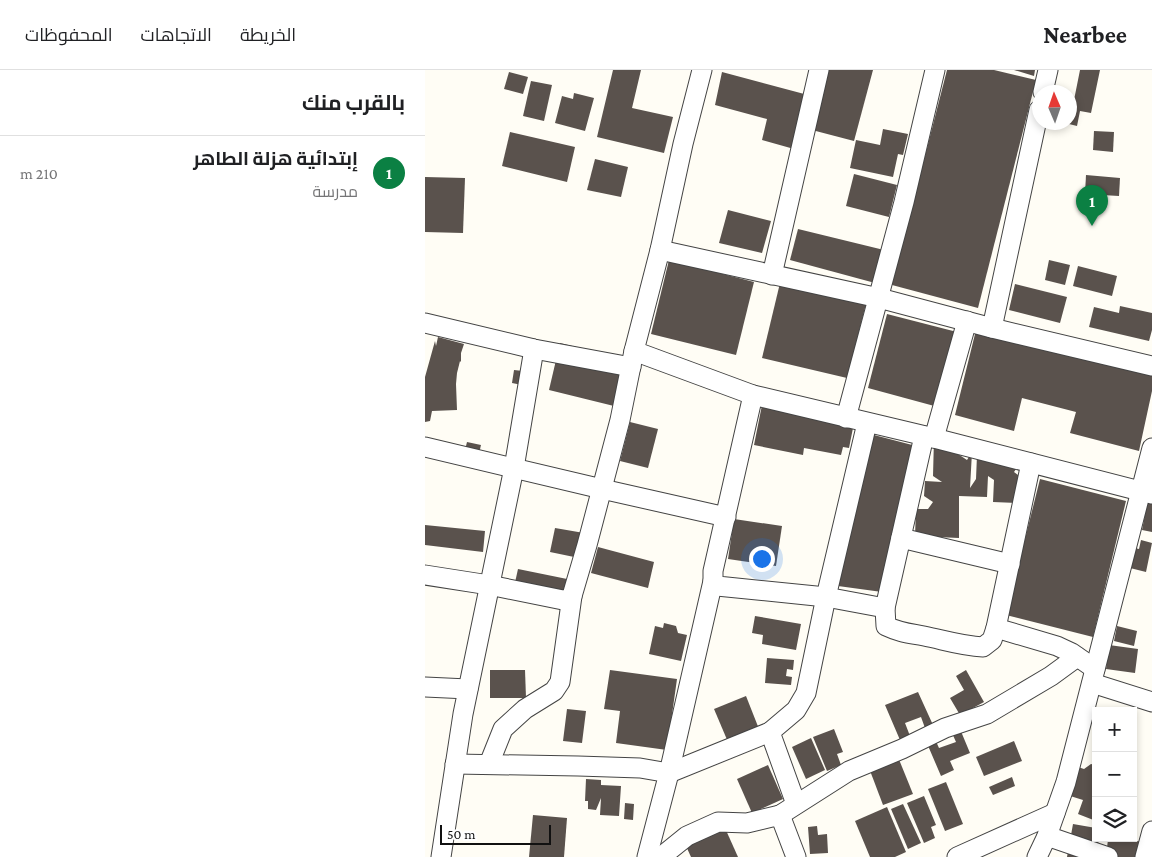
<!DOCTYPE html>
<html lang="ar">
<head>
<meta charset="utf-8">
<style>
  :root { --surface:#fff; --page:#f2f2f2; --text:#202124; --muted:#757577; --line:#e0e0e0; --accent:#0b8043 }
  body { margin:0; font-family:"Crimson Pro",Cairo,serif; background:var(--page); color:var(--text); direction:rtl }
  .controls { position:absolute; right:15px; bottom:15px; display:grid; overflow:hidden; border-radius:0px; box-shadow:0 2px 8px #0003 }
  .controls button { width:45px; height:45px; display:grid; place-items:center; padding:0; border:0; border-bottom:1px solid var(--line); background:var(--surface); color:var(--text); font:25px sans-serif }
  .compass { position:absolute; left:607px; top:15px; width:45px; height:45px; border-radius:50%; background:var(--surface); box-shadow:0 2px 8px #0003; rotate:358deg }
  .scale { position:absolute; left:15px; bottom:12px; width:111px; box-sizing:border-box; padding-left:5px; border:2px solid #111; border-top:0; font-size:14px; line-height:18px; white-space:nowrap; color:#111; -webkit-text-stroke:4px #fff; paint-order:stroke }
  .you { position:absolute; left:336px; top:488px; width:18px; height:18px; margin:-12px; border:4px solid #fff; border-radius:50%; background:#1a73e8; box-shadow:0 0 0 8px #1a73e833 }
  .badge { display:grid; place-items:center; width:32px; height:32px; border-radius:50%; background:var(--accent); color:#fff; font-size:16px; font-weight:700 }
  .pin { position:absolute; translate:-50% -41px; filter:drop-shadow(0 1px 2px #0008) }
  .pin::after { content:''; position:absolute; top:26px; width:18px; height:15px; background:inherit; clip-path:polygon(0 0,100% 0,50% 100%) }
  .list { margin:0; padding:0; list-style:none }
  h2 { display:flex; justify-content:space-between; align-items:center; height:65px; margin:0; padding:0 20px; font-size:21px }
  h2 small { font-size:16px; font-weight:400; color:var(--muted) }
  .list li { display:grid; grid-template-columns:32px 1fr auto; gap:15px; align-items:center; box-sizing:border-box; height:75px; padding:0 20px; border-top:1px solid var(--line) }
  .list b { display:block; font-size:19px; white-space:nowrap }
  .list p { margin:0; font-size:16px; white-space:nowrap; color:var(--muted) }
  .list em { font-size:16px; font-style:normal; color:var(--muted) }
  .icon { flex:none; width:28px; height:28px; fill:none; stroke:currentColor; stroke-width:2; stroke-linecap:round; stroke-linejoin:round }
  .map { position:relative; flex:none; width:727px; height:787px; overflow:hidden; direction:ltr }
  header { display:flex; align-items:center; gap:30px; box-sizing:border-box; height:70px; padding:0 25px; background:var(--surface); border-bottom:1px solid var(--line) }
  header strong { font-size:24px }
  nav { display:flex; gap:28px; margin-inline-start:auto; font-size:18px }
  main { display:flex }
  aside { flex:1; background:var(--surface) }
  .map>svg:first-child { display:block }
  .building { fill:#5a524d }
  .lines { fill:none; stroke-linecap:round; stroke-linejoin:round }
  .minor-casing { stroke:#444; stroke-width:21 }
  .minor { stroke:#fff; stroke-width:19 }
</style>
</head>
<body>
<header>
<strong>Nearbee</strong>
<nav><a>الخريطة</a><a>الاتجاهات</a><a>المحفوظات</a></nav>
</header>
<main>
<div class="map">
<svg width="727" height="787" viewBox="0 0 727 787">
  <rect width="100%" height="100%" fill="#fffdf5"/>
  <g class="building">
    <polygon points="188,0 216,0 207,38 248,47 239,83 172,67"/>
    <polygon points="402,0 448,0 429,71 387,60"/>
    <polygon points="522,0 569,0 611,10 553,238 467,215"/>
    <polygon points="589,0 610,0 609,6"/>
    <polygon points="655,0 675,0 666,43 655,41 652,56 644,54 644,40 647,40"/>
    <polygon points="84,2 103,7 98,24 79,19"/>
    <polygon points="297,2 383,25 369,79 337,70 342,49 290,35"/>
    <polygon points="106,11 127,15 119,51 98,46"/>
    <polygon points="149,23 169,28 160,61 130,53 137,26 148,29"/>
    <polygon points="458,59 483,64 478,85 473,84 468,107 425,98 431,70 455,75"/>
    <polygon points="669,61 689,62 688,82 668,80"/>
    <polygon points="85,62 150,77 142,112 77,96"/>
    <polygon points="170,89 203,97 196,127 162,120"/>
    <polygon points="429,104 472,115 464,147 421,136"/>
    <polygon points="661,105 695,108 694,126 660,124"/>
    <polygon points="0,107 40,108 38,163 0,162"/>
    <polygon points="303,140 346,151 337,183 294,173"/>
    <polygon points="373,159 459,180 450,213 365,190"/>
    <polygon points="244,190 329,212 311,285 226,264"/>
    <polygon points="624,190 645,195 640,215 620,210"/>
    <polygon points="653,196 692,206 687,226 648,216"/>
    <polygon points="355,213 441,234 422,308 337,288"/>
    <polygon points="590,214 642,227 635,253 584,240"/>
    <polygon points="695,236 727,243 727,260 724,271 664,257 669,237 694,243"/>
    <polygon points="462,244 532,262 513,337 443,318"/>
    <polygon points="551,260 727,304 727,321 714,381 645,363 651,342 597,328 589,361 530,345"/>
    <polygon points="13,267 39,274 36,283 36,292 35,291 32,303 31,314 32,340 7,341 5,351 0,352 0,307 10,271 11,276"/>
    <polygon points="135,273 204,290 193,337 124,320"/>
    <polygon points="89,300 98,301 97,315 87,313"/>
    <polygon points="339,325 431,343 424,378 418,377 416,385 379,378 378,385 329,375"/>
    <polygon points="205,352 233,359 223,398 195,391"/>
    <polygon points="449,365 491,376 457,522 413,516"/>
    <polygon points="509,368 542,390 547,382 545,418 551,409 552,385 598,389 589,402 593,405 592,433 568,432 569,410 563,406 562,427 534,426 534,468 490,466 491,439 503,439 508,432 499,426 500,411 517,412 508,406"/>
    <polygon points="42,372 56,375 52,392 38,388"/>
    <polygon points="615,409 701,431 668,567 581,545"/>
    <polygon points="724,424 727,424 727,462 717,460"/>
    <polygon points="309,449 357,456 351,496 303,489"/>
    <polygon points="0,455 60,461 58,482 0,475"/>
    <polygon points="130,458 159,463 154,488 125,482"/>
    <polygon points="716,470 727,473 721,502 705,498 710,478 714,479"/>
    <polygon points="173,477 229,492 223,518 166,503"/>
    <polygon points="93,499 147,510 144,525 89,517"/>
    <polygon points="330,546 376,554 371,580 337,574 338,565 327,563"/>
    <polygon points="239,553 251,556 253,563 262,565 256,591 224,584 230,556 238,558"/>
    <polygon points="692,556 712,561 709,576 689,571"/>
    <polygon points="684,575 713,579 710,603 681,599"/>
    <polygon points="342,588 369,590 368,600 362,599 361,606 367,607 366,615 340,613"/>
    <polygon points="65,600 100,600 101,628 65,628"/>
    <polygon points="185,600 252,609 242,680 191,673 195,641 179,639"/>
    <polygon points="541,600 559,632 535,645 525,628 539,620 531,606"/>
    <polygon points="493,622 508,655 500,658 496,647 480,653 485,666 475,670 460,635"/>
    <polygon points="321,626 334,659 303,672 289,639"/>
    <polygon points="142,639 161,641 157,673 138,671"/>
    <polygon points="409,659 418,682 412,684 416,695 402,701 388,667"/>
    <polygon points="535,659 545,683 525,691 529,700 516,706 501,671 509,667 514,678 531,672 527,663"/>
    <polygon points="386,668 400,700 381,709 367,677"/>
    <polygon points="589,671 597,691 559,706 551,687"/>
    <polygon points="473,687 488,724 458,735 444,698"/>
    <polygon points="666,694 671,695 671,751 653,744 658,730 642,725 653,697 659,699"/>
    <polygon points="343,695 358,729 327,743 312,709"/>
    <polygon points="587,707 590,716 568,725 564,717"/>
    <polygon points="161,709 176,710 176,715 196,716 194,746 175,745 176,728 171,740 163,739 163,731 160,731"/>
    <polygon points="521,712 538,754 520,761 503,719"/>
    <polygon points="499,726 511,755 506,757 510,768 499,773 482,733"/>
    <polygon points="200,733 209,734 208,750 199,749"/>
    <polygon points="478,734 496,773 483,779 466,739"/>
    <polygon points="462,737 481,782 470,787 445,787 430,751"/>
    <polygon points="108,745 142,748 139,787 104,787"/>
    <polygon points="648,754 671,758 671,768 674,768 671,787 642,787"/>
    <polygon points="392,756 393,765 402,764 403,783 385,784 383,757"/>
    <polygon points="300,758 313,787 266,787 261,776"/>
    <polygon points="683,769 723,772 722,787 681,787"/>
  </g>
  <g class="lines">
    <g class="minor-casing">
      <g id="minor">
        <polyline points="277,0 258,74 235,180 209,281 328,325 509,368 727,424"/>
        <polyline points="618,22 623,0"/>
        <polyline points="235,180 454,228 567,258 727,296"/>
        <polyline points="347,205 394,0"/>
        <polyline points="0,253 109,279 206,297"/>
        <polyline points="567,258 614,40"/>
        <path d="M328 325 288 501V511L292 516 401 527 460 538 461 556C476 563 483 563 499 566 519 570 537 576 558 577L567 570 571 558 632 576 647 583 670 599"/>
        <polyline points="421,348 479,132 510,0"/>
        <polyline points="509,368 542,251"/>
        <polyline points="0,377 177,419 301,447"/>
        <polyline points="476,468 585,494"/>
        <polyline points="0,505 64,515 138,530 143,529 147,526 162,475 195,350 209,281"/>
        <polyline points="460,538 499,366"/>
        <polyline points="571,558 606,393"/>
        <polyline points="667,613 727,632"/>
        <polyline points="0,617 43,619"/>
        <polyline points="30,694 153,696 215,698 244,703 345,662"/>
        <polyline points="64,694 78,659 100,639 129,621 135,612 147,526"/>
        <polyline points="371,734 345,662 371,640 381,623 401,527 442,353"/>
        <polyline points="355,745 424,701 477,679 520,658 562,644 626,606 652,587"/>
        <polyline points="622,766 683,787"/>
        <polyline points="16,787 38,644 89,398 109,279"/>
        <polyline points="222,787 244,703 288,511"/>
        <polyline points="236,787 262,766 293,752 322,753 355,745 371,787"/>
        <polyline points="532,787 630,743"/>
        <polyline points="612,787 622,766 641,712 727,378"/>
        <polyline points="720,787 727,761"/>
      </g>
    </g>
    <use href="#minor" class="minor"/>
  </g>
</svg>
<div class="controls">
<button>+</button>
<button>−</button>
<button><svg class="icon" aria-label="layers" viewBox="0 0 24 24"><path d="M12 4l9 5-9 5-9-5zM3 14l9 5 9-5"/></svg></button>
</div>
<svg class="compass" viewBox="-18 -18 36 36"><path d="M0-13l5 13h-10z" fill="#e53935"/><path d="M0 13l5-13h-10z" fill="#757577"/></svg>
<div class="scale">50 m</div>
<div class="you"></div>
<div class="pin badge" style="left:667px;top:156px">1</div>
</div>
<aside>
<h2>بالقرب منك<small></small></h2>
<ul class="list">
<li><span class="badge">1</span><div><b>إبتدائية هزلة الطاهر</b><p>مدرسة</p></div><em>210 m</em></li>
</ul>
</aside>
</main>
</body>
</html>
